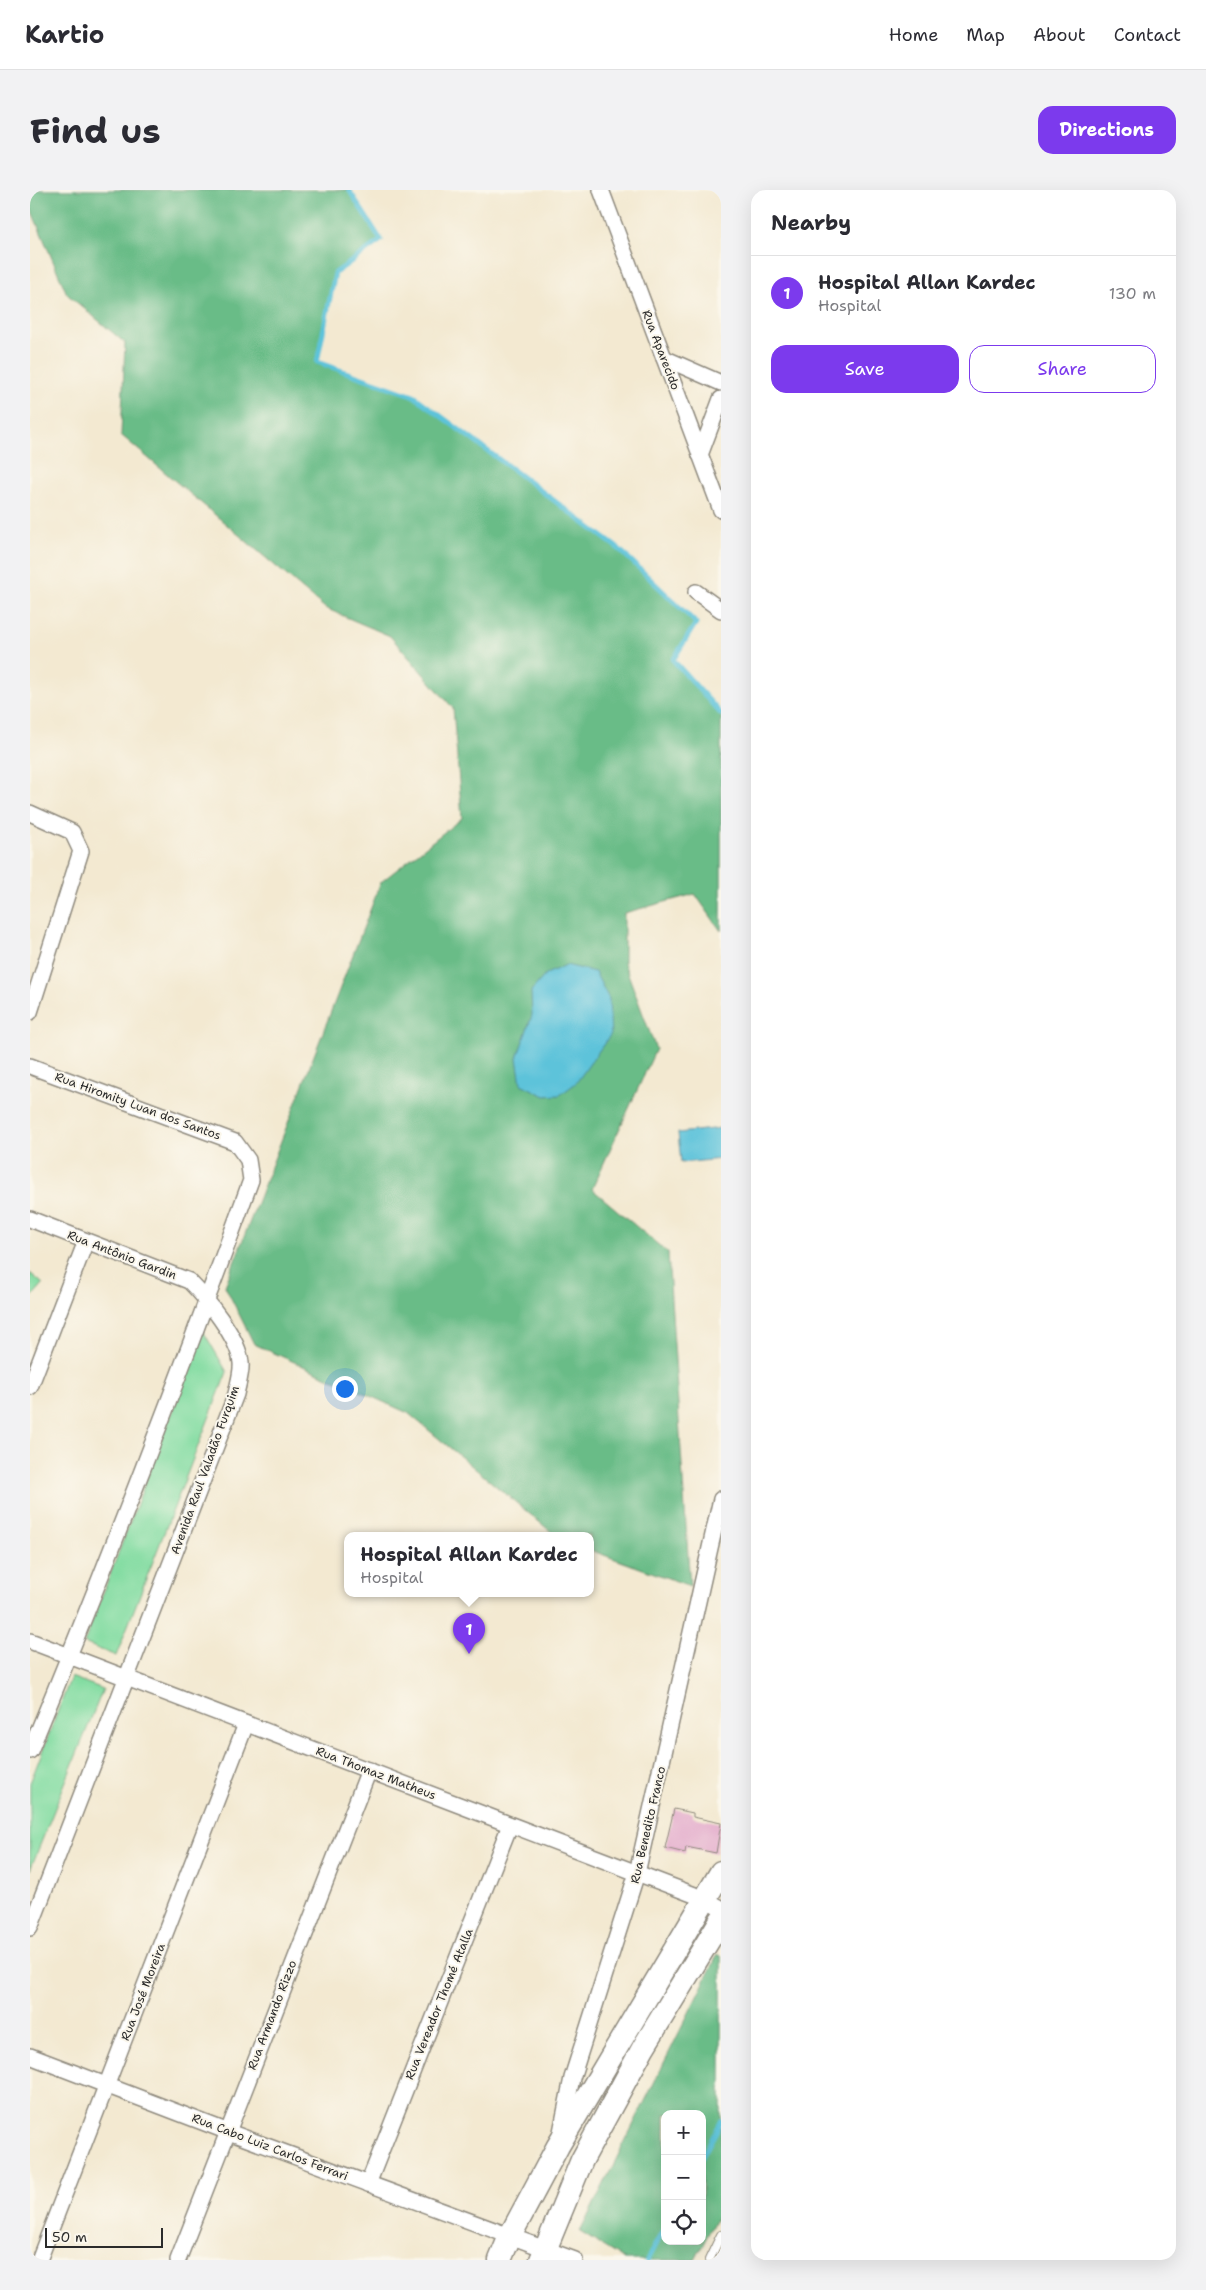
<!DOCTYPE html>
<html lang="en">
<head>
<meta charset="utf-8">
<style>
  :root { --surface:#fff; --page:#f2f2f3; --text:#2b2b33; --muted:#7c7c81; --line:#e1e1e2; --accent:#7c3aed }
  body { margin:0; font-family:"Shantell Sans",sans-serif; background:var(--page); color:var(--text) }
  .controls { position:absolute; right:15px; bottom:15px; display:grid; overflow:hidden; border-radius:10px; box-shadow:0 5px 20px #0002 }
  .controls button { width:45px; height:45px; display:grid; place-items:center; padding:0; border:0; border-bottom:1px solid var(--line); background:var(--surface); color:var(--text); font:25px sans-serif }
  .scale { position:absolute; left:15px; bottom:12px; width:118px; box-sizing:border-box; padding-left:5px; border:2px solid #2b2b2b; border-top:0; font-size:14px; line-height:18px; white-space:nowrap; color:#2b2b2b; -webkit-text-stroke:4px #fbf7ec; paint-order:stroke }
  .you { position:absolute; left:314px; top:1198px; width:18px; height:18px; margin:-12px; border:4px solid #fff; border-radius:50%; background:#1a73e8; box-shadow:0 0 0 8px #1a73e833 }
  .badge { display:grid; place-items:center; width:32px; height:32px; border-radius:50%; background:var(--accent); color:#fff; font-size:16px; font-weight:700 }
  .pin { position:absolute; translate:-50% -41px; filter:drop-shadow(0 1px 2px #0008) }
  .pin::after { content:''; position:absolute; top:26px; width:18px; height:15px; background:inherit; clip-path:polygon(0 0,100% 0,50% 100%) }
  .popup { position:absolute; left:314px; top:1342px; width:250px; height:65px; box-sizing:border-box; display:grid; place-content:center; border-radius:10px; background:var(--surface); filter:drop-shadow(0 1px 4px #0005); font-size:16px; white-space:nowrap; color:var(--muted) }
  .popup b { font-size:19px; color:var(--text) }
  .popup::after { content:''; position:absolute; left:50%; top:100%; margin-left:-10px; border:10px solid transparent; border-top-color:var(--surface) }
  .list { margin:0; padding:0; list-style:none }
  h2 { display:flex; justify-content:space-between; align-items:center; height:65px; margin:0; padding:0 20px; font-size:21px }
  h2 small { font-size:16px; font-weight:400; color:var(--muted) }
  .list li { display:grid; grid-template-columns:32px 1fr auto; gap:15px; align-items:center; box-sizing:border-box; height:75px; padding:0 20px; border-top:1px solid var(--line) }
  .list b { display:block; font-size:19px; white-space:nowrap }
  .list p { margin:0; font-size:16px; white-space:nowrap; color:var(--muted) }
  .list em { font-size:16px; font-style:normal; color:var(--muted) }
  .actions { display:flex; gap:10px; padding:15px 20px }
  .actions a { flex:1; padding:11px 0; border:1px solid var(--accent); border-radius:15px; text-align:center; font-size:18px; color:var(--accent) }
  .actions .main { background:var(--accent); color:#fff }
  .icon { flex:none; width:28px; height:28px; fill:none; stroke:currentColor; stroke-width:2; stroke-linecap:round; stroke-linejoin:round }
  .map { position:relative; flex:none; width:691px; height:2070px; overflow:hidden; border-radius:15px }
  header { display:flex; align-items:center; gap:30px; box-sizing:border-box; height:70px; padding:0 25px; background:var(--surface); border-bottom:1px solid var(--line) }
  header strong { font-size:24px }
  nav { display:flex; gap:28px; margin-inline-start:auto; font-size:18px }
  .intro { display:flex; align-items:center; justify-content:space-between; box-sizing:border-box; height:120px; padding:0 30px }
  h1 { margin:0; font-size:35px }
  .button { padding:12px 22px; border-radius:15px; background:var(--accent); color:#fff; font-size:18px; font-weight:700 }
  main { display:flex; gap:30px; padding:0 30px }
  aside { flex:1; background:var(--surface); border-radius:15px; box-shadow:0 5px 20px #0002 }
  .map>svg:first-child { display:block }
  .green { fill:#82dca1; stroke:#568466 }
  .forest { fill:#69bc87; stroke:#4a7459; fill-rule:evenodd }
  .water { fill:#5dc3da; stroke:#447782 }
  .lines { fill:none; stroke-linecap:round; stroke-linejoin:round }
  .stream { stroke:#5dc3da; stroke-width:5 }
  .building { fill:#e3aacb }
  .service-casing { stroke:#8f8a7e; stroke-width:10 }
  .minor-casing { stroke:#8f8a7e; stroke-width:18 }
  .secondary-casing { stroke:#8f8a7e; stroke-width:25 }
  .service { stroke:#fff; stroke-width:8 }
  .minor { stroke:#fff; stroke-width:15 }
  .secondary { stroke:#fff; stroke-width:22 }
  .labels { text-anchor:middle; stroke-width:4; stroke-linejoin:round; paint-order:stroke }
  .street-label { font-size:12px; fill:#2b2b2b; stroke:#fbf7ec }
</style>
</head>
<body>
<header>
<strong>Kartio</strong>
<nav><a>Home</a><a>Map</a><a>About</a><a>Contact</a></nav>
</header>
<div class="intro"><h1>Find us</h1><a class="button">Directions</a></div>
<main>
<div class="map">
<svg width="691" height="2070" viewBox="0 0 691 2070">
  <rect width="100%" height="100%" fill="#fbf7ec"/>
  <filter id="ink" filterUnits="userSpaceOnUse"><feTurbulence type="fractalNoise" baseFrequency=".02" numOctaves="2"/><feDisplacementMap in="SourceGraphic" scale="10" xChannelSelector="R" yChannelSelector="G"/><feConvolveMatrix kernelMatrix="1 2 1 2 8 2 1 2 1" color-interpolation-filters="sRGB"/></filter>
  <filter id="wash" filterUnits="userSpaceOnUse"><feTurbulence type="fractalNoise" baseFrequency=".0096" numOctaves="4" result="noise"/><feDisplacementMap in="SourceGraphic" scale="20" xChannelSelector="R" yChannelSelector="G"/><feGaussianBlur stdDeviation="1.12" result="paint"/><feColorMatrix in="noise" values="0 0 0 0 0 0 0 0 0 0 0 0 0 0 0 0 0 1.4 0 .05"/><feComposite in="paint" operator="in"/></filter>
  <g filter="url(#wash)">
    <rect width="100%" height="100%" fill="#f3e9d1"/>
    <g class="green">
      <polygon points="0,1083 13,1094 0,1109"/>
      <polygon points="173,1141 197,1182 86,1466 54,1453"/>
      <polygon points="41,1487 73,1499 0,1680 0,1593"/>
    </g>
    <g class="forest">
      <polygon points="0,0 319,0 351,50 305,83 287,172 384,206 589,359 666,433 643,470 691,524 691,741 665,704 594,723 594,773 626,859 562,999 638,1063 660,1396 560,1360 560,1345 525,1345 378,1223 224,1154 195,1096 351,692 432,628 423,518 360,446 295,418 91,245 95,153 37,104 0,17"/>
      <path d="M688 1764 691 1766V2019L665 2070H595L550 2042ZM635 1924H672V2051H635Z"/>
    </g>
    <g class="water">
      <polygon points="536,775 565,782 579,809 581,844 546,893 530,905 515,906 491,894 487,868 502,825 501,801 516,784"/>
      <polygon points="691,938 691,969 651,973 648,943"/>
    </g>
    <g class="lines">
      <g class="stream">
        <polyline points="319,0 351,50 305,83 287,172 384,206 589,359 666,433 643,470 691,524"/>
        <polyline points="672,1967 691,1932"/>
        <polyline points="617,2070 635,2037"/>
      </g>
    </g>
    <g id="blocks">
      <polygon class="building" points="644,1619 663,1623 663,1627 691,1633 686,1663 656,1657 655,1663 635,1658"/>
    </g>
  </g>
  <g filter="url(#ink)">
    <use href="#blocks" fill-opacity="0" stroke="#8f8a7e" stroke-width="1"/>
    <g class="lines">
      <g class="service-casing">
        <polyline id="service" points="679,2070 691,2045"/>
      </g>
      <g class="minor-casing">
        <g id="minor">
          <polyline points="571,0 691,320"/>
          <polyline points="634,168 691,193"/>
          <polyline points="670,265 691,209"/>
          <polyline points="666,402 691,420"/>
          <polyline points="0,623 42,642 51,661 0,822"/>
          <path d="M0 876 205 952 218 970 221 990C151 1182 78 1373 0 1561"/>
          <path d="M0 1029 159 1091C176 1108 209 1148 211 1173 212 1182 208 1194 206 1204L0 1738"/>
          <polyline points="0,1197 56,1051"/>
          <polyline points="0,1451 675,1709 691,1718"/>
          <polyline points="0,1866 196,1941 545,2070"/>
          <polyline points="531,1942 542,1888 607,1683 691,1309"/>
          <polyline points="338,1994 480,1635"/>
          <polyline points="9,2070 216,1534"/>
          <polyline points="148,2070 339,1580"/>
        </g>
      </g>
      <g class="secondary-casing">
        <g id="secondary">
          <polyline points="470,2070 480,2046 528,1956 691,1682"/>
          <polyline points="511,2070 552,1970 613,1858 691,1730"/>
        </g>
      </g>
      <use href="#service" class="service"/>
      <use href="#minor" class="minor"/>
      <use href="#secondary" class="secondary"/>
    </g>
  </g>
  <g class="labels">
    <g class="street-label">
      <text transform="translate(631 160) rotate(69)" y="4">Rua Aparecido</text>
      <text transform="translate(108 916) rotate(20)" y="4">Rua Hiromity Luan dos Santos</text>
      <text transform="translate(92 1065) rotate(21)" y="4">Rua Antônio Gardin</text>
      <text transform="translate(175 1280) rotate(-70)" y="4">Avenida Raul Valadão Furquim</text>
      <text transform="translate(346 1583) rotate(21)" y="4">Rua Thomaz Matheus</text>
      <text transform="translate(618 1635) rotate(-77)" y="4">Rua Benedito Franco</text>
      <text transform="translate(113 1802) rotate(-69)" y="4">Rua José Moreira</text>
      <text transform="translate(409 1814) rotate(-68)" y="4">Rua Vereador Thomé Atalla</text>
      <text transform="translate(242 1825) rotate(-69)" y="4">Rua Armando Rizzo</text>
      <text transform="translate(240 1957) rotate(21)" y="4">Rua Cabo Luiz Carlos Ferrari</text>
    </g>
  </g>
</svg>
<div class="controls">
<button>+</button>
<button>−</button>
<button><svg class="icon" aria-label="locate" viewBox="0 0 24 24"><circle cx="12" cy="12" r="6"/><path d="M12 2v4M12 18v4M2 12h4M18 12h4"/></svg></button>
</div>
<div class="scale">50 m</div>
<div class="you"></div>
<div class="pin badge" style="left:439px;top:1464px">1</div>
<div class="popup"><b>Hospital Allan Kardec</b>Hospital</div>
</div>
<aside>
<h2>Nearby<small></small></h2>
<ul class="list">
<li><span class="badge">1</span><div><b>Hospital Allan Kardec</b><p>Hospital</p></div><em>130 m</em></li>
</ul>
<div class="actions"><a class="main">Save</a><a>Share</a></div>
</aside>
</main>
</body>
</html>
